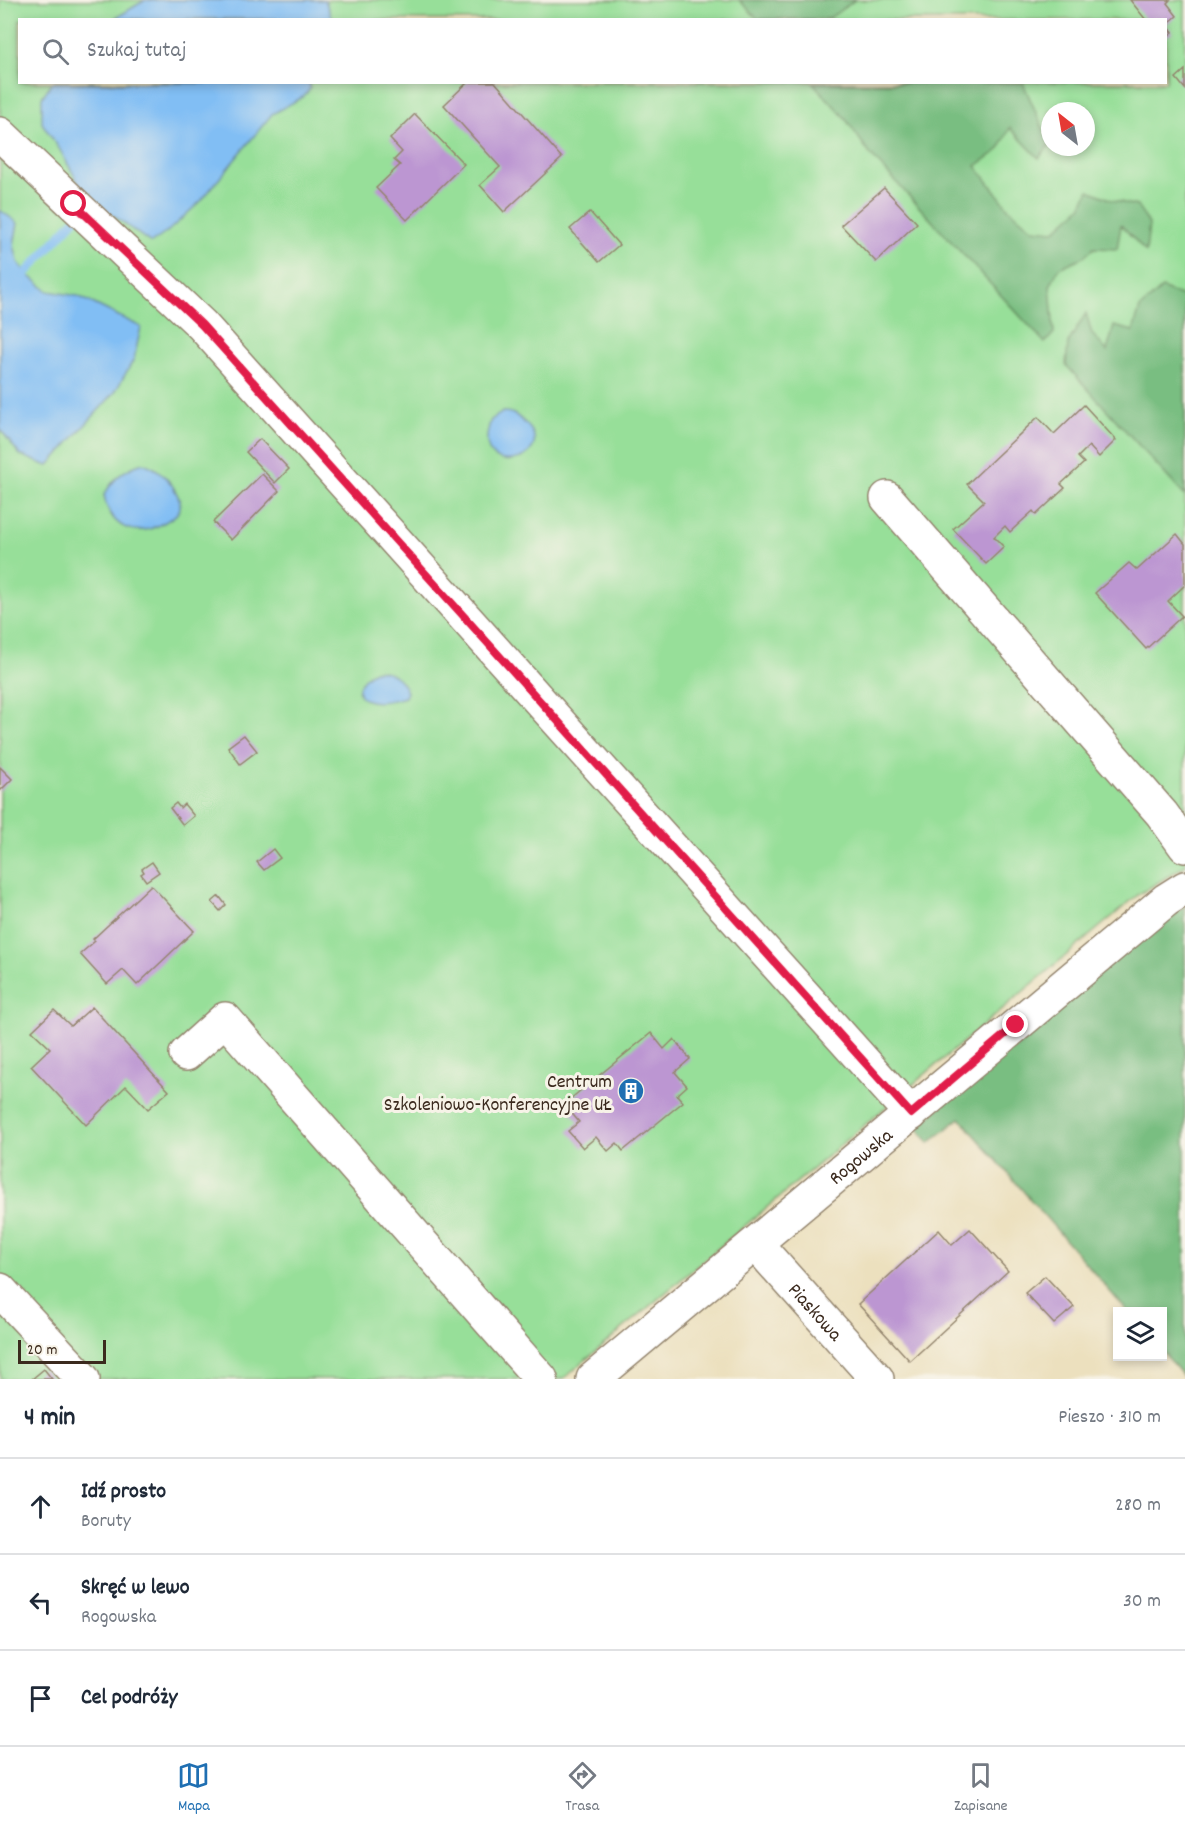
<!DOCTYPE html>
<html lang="pl">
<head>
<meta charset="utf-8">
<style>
  :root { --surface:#fff; --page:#f2f2f3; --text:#1f2937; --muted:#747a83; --line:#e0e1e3; --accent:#1f6fb2 }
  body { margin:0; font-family:Dekko,sans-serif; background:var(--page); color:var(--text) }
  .controls { position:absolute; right:18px; bottom:18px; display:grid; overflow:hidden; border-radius:0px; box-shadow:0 3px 9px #0003 }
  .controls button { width:54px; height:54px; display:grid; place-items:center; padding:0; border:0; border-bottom:2px solid var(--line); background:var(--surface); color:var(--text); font:30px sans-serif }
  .compass { position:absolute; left:1041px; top:102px; width:54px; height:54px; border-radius:50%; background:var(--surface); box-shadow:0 3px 9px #0003; rotate:329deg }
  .scale { position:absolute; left:18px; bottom:15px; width:88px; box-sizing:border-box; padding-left:6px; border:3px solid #3b2a1e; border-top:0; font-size:16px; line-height:21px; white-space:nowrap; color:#3b2a1e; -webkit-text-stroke:4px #f7f3e8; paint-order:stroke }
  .stop { position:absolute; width:18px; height:18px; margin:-14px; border:4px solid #e11d48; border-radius:50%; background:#fff }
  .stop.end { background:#e11d48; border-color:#fff; box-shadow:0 2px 6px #0008 }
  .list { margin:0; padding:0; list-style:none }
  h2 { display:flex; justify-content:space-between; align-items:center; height:78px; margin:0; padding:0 24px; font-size:26px }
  h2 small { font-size:20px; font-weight:400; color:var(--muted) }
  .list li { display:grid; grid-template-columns:39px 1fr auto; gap:18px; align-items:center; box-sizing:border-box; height:96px; padding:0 24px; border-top:2px solid var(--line) }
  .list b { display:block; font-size:22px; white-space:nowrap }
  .list p { margin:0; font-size:20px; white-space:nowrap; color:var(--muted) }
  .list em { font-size:20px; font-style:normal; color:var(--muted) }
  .icon { flex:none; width:33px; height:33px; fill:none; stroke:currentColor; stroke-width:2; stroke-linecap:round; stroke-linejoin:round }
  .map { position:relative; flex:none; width:1185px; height:1379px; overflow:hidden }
  .search { position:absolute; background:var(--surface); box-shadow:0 3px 9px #0003; left:18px; right:18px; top:18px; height:66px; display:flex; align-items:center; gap:15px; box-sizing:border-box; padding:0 21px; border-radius:0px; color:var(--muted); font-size:22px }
  .sheet { height:366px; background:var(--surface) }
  nav { display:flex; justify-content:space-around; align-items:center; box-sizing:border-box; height:84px; border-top:2px solid var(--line); background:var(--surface); font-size:16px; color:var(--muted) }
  nav a { display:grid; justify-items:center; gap:3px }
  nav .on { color:var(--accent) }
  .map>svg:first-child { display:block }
  .green { fill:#97df99; stroke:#69845c; stroke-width:1.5; fill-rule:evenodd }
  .forest { fill:#79be81; stroke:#5a7450; stroke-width:1.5 }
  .water { fill:#81bef4; stroke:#5e7489; stroke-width:1.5 }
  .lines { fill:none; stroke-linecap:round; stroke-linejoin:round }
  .stream { stroke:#81bef4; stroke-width:9 }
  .building { fill:#bc96d2 }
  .minor-casing { stroke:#94856e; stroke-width:36 }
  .minor { stroke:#fff; stroke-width:33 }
  .route { stroke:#e11d48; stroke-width:8 }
  .labels { text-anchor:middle; stroke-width:6; stroke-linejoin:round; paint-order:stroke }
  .poi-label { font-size:20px; fill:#3b2a1e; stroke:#f7f3e8; text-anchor:end }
  .street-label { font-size:20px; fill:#3b2a1e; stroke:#f7f3e8 }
</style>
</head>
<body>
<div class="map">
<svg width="1185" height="1379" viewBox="0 0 1185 1379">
  <rect width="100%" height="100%" fill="#f7f3e8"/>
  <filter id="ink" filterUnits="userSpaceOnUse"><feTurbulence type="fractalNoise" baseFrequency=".0167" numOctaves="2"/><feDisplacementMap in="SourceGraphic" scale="12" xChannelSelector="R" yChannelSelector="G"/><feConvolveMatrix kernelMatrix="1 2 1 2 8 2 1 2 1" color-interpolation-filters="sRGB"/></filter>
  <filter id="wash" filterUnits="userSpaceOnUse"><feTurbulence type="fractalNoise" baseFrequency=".008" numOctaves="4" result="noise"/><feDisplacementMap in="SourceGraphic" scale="24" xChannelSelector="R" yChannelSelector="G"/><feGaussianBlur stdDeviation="1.35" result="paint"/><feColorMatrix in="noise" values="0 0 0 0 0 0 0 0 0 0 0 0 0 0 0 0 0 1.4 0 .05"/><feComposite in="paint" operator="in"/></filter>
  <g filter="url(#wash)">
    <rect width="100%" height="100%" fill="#ece0be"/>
    <path class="green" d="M0 0H1185V866L1139 894 563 1379H0ZM20 20H1166V82H20ZM1050 111H1086V147H1050Z"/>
    <g class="forest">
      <polygon points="739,0 855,0 828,19 758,19"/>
      <polygon points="813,83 1023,83 1050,144 1039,158 1010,128 999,150 976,166 1009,209 1033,229 1054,231 1081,207 1089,190 1112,200 1137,206 1149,224 1146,252 1121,225 1117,249 1094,248 1083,257 1059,268 1050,286 1054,333 1045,343 870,154 845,118"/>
      <polygon points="1162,288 1185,298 1185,496 1066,365 1068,343 1086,313 1092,334 1107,351 1114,326 1133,331 1140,308"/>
      <polygon points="1185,906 1185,1378 1163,1352 1162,1312 1127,1311 960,1118 929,1143 917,1127 1132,944"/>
    </g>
    <g class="water">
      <polygon points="145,0 325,0 332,19 114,19"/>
      <polygon points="52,83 309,83 310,89 303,97 272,114 201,201 167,232 151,243 85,195 60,150 42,123 42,97"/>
      <polygon points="0,210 18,223 14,245 18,262 26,273 48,291 78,296 141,327 134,359 115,392 48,466 20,455 0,429"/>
      <path d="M503 412C513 411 520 418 527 425 561 460 467 485 491 420Z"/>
      <path d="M143 463C156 467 164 474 172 485 176 492 183 502 179 511 176 516 170 519 165 522 135 540 110 528 104 495 114 478 124 469 143 463Z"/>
      <path d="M378 670C393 672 401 678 407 692L405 697C396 700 377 704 367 700 348 693 365 673 378 670Z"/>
    </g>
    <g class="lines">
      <polyline class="stream" points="23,282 26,273 79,215"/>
    </g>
    <g id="blocks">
      <g class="building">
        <polygon points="1130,0 1170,0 1167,3 1177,16 1166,25 1173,32 1166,37 1166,20 1146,20"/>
        <polygon points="1185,70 1185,89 1176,78"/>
        <polygon points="468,82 495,82 562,158 504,212 480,185 500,167 444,105"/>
        <polygon points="415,114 464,164 407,220 376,188 400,165 394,160 402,152 390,139"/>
        <polygon points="884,188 917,223 876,262 841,225"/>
        <polygon points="590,212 619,245 599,262 570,229"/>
        <polygon points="1084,405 1116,440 1099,457 1089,446 1078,457 1084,463 1061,484 1065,488 1051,501 1036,515 1033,511 1010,532 1005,526 994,537 1004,547 986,564 953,529 984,501 967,484 1038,417 1054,434"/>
        <polygon points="260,439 289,469 275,483 246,452"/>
        <polygon points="262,474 279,491 231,540 213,522"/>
        <polygon points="1177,534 1185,544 1185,585 1168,601 1182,616 1146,649 1095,593 1129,563 1137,570"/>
        <polygon points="244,735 257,751 240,764 228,747"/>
        <polygon points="0,767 12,779 0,791"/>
        <polygon points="176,803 180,808 184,804 194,816 183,825 170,808"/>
        <polygon points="273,849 280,858 264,870 257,862"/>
        <polygon points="152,862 159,872 146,881 141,874 144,872 142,869"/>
        <polygon points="151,885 194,931 137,985 123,970 107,984 80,954 95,941 93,939"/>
        <polygon points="219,896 226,905 220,911 212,902"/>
        <polygon points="92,1007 169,1091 148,1109 126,1086 86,1125 31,1066 50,1048 32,1031 54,1010 71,1026"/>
        <polygon points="651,1033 664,1049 674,1039 690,1059 675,1072 687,1086 677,1095 683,1102 623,1151 617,1143 608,1151 596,1137 583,1148 568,1131 579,1122 564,1104"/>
        <polygon points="970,1229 1008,1271 910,1361 858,1304 939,1230 952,1245"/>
        <polygon points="1045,1276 1074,1307 1054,1324 1025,1293"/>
        <polygon points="44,1369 52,1379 32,1379"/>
      </g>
    </g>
  </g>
  <g filter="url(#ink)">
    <use href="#blocks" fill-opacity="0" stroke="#94856e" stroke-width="1.5"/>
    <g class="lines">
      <g class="minor-casing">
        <g id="minor">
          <polyline points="0,134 202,325 911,1114"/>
          <polyline points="887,498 1162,814 1185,846"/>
          <polyline points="186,1054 225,1019 541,1379"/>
          <path id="s1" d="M756 1244 877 1379"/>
          <polyline points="0,1290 83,1379"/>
          <path id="s2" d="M593 1379 1166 900 1185 888"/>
        </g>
      </g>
      <use href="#minor" class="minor"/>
    </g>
  </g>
  <g class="lines" filter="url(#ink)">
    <polyline class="route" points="74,204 202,325 911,1114 1016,1025"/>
  </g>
  <defs>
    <g id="building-disc" transform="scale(1.35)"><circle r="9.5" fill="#1f6fb2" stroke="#f7f3e8"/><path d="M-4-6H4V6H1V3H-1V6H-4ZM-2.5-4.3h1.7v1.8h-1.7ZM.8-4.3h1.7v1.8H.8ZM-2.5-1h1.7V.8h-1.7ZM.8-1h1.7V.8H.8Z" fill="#fff"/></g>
  </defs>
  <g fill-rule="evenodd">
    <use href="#building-disc" x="631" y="1091"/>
  </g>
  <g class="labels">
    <g class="poi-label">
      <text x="612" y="1087">Centrum<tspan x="612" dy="23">Szkoleniowo-Konferencyjne UŁ</tspan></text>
    </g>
    <g class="street-label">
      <text dy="7" stroke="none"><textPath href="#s2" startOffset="348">Rogowska</textPath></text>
      <text dy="7" stroke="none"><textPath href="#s1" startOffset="90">Piaskowa</textPath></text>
    </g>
  </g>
</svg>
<div class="controls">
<button><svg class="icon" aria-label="layers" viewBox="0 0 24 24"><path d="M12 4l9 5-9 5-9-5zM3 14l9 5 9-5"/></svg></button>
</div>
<svg class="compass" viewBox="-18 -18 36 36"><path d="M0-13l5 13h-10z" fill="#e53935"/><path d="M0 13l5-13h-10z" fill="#747a83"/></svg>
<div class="scale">20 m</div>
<div class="stop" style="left:74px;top:204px"></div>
<div class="stop end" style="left:1016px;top:1025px"></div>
<div class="search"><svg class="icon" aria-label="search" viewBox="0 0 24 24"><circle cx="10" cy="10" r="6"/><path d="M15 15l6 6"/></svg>Szukaj tutaj</div>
</div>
<section class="sheet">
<h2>4 min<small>Pieszo · 310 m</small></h2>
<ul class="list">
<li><svg class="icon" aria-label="ahead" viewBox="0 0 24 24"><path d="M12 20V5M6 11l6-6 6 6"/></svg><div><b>Idź prosto</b><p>Boruty</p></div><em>280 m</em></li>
<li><svg class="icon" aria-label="left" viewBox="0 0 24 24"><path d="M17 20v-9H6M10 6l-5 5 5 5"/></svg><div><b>Skręć w lewo</b><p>Rogowska</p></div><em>30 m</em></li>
<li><svg class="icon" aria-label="arrive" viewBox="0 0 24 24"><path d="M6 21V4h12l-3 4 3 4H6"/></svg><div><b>Cel podróży</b></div></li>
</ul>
</section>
<nav>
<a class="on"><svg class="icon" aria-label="map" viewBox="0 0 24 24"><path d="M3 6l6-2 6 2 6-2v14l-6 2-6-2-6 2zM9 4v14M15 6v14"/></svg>Mapa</a>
<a><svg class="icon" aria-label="directions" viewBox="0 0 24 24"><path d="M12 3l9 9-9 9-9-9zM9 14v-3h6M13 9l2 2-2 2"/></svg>Trasa</a>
<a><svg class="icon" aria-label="saved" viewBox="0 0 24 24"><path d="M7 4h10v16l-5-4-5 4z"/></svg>Zapisane</a>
</nav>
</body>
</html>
